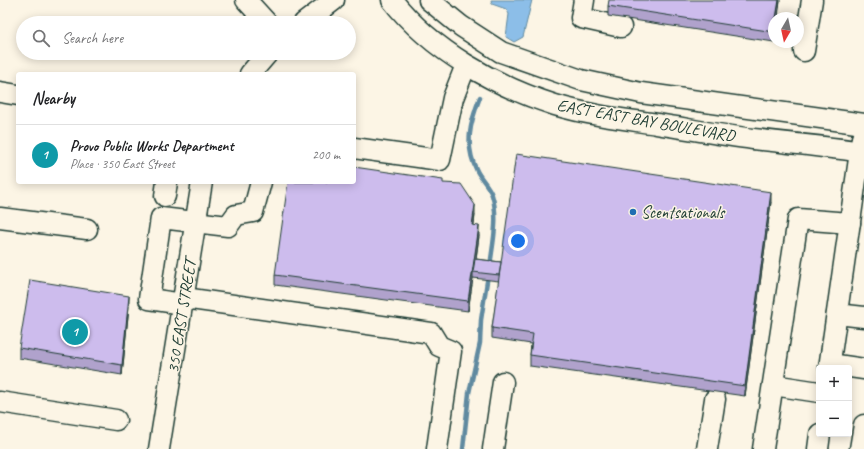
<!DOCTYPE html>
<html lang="en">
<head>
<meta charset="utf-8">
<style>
  :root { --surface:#fff; --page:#f2f2f2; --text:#202124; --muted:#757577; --line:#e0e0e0; --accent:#1f6fb2 }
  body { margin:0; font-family:Caveat,sans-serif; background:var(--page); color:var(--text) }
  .controls { position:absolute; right:12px; bottom:12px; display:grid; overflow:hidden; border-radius:4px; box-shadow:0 2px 10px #0003 }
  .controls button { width:36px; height:36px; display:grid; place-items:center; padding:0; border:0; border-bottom:1px solid var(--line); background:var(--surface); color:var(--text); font:20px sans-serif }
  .compass { position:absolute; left:768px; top:12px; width:36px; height:36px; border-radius:50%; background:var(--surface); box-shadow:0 2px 10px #0003; rotate:189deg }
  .you { position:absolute; left:518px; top:241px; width:14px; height:14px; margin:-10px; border:3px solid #fff; border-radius:50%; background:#1a73e8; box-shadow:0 0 0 6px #1a73e833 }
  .badge { display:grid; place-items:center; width:26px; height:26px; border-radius:50%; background:var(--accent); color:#fff; font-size:13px; font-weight:700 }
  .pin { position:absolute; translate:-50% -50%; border:2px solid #fff; box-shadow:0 1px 4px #0006 }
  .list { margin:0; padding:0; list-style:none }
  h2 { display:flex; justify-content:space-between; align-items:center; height:52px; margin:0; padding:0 16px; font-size:17px }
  h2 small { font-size:13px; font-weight:400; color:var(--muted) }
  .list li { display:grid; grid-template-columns:26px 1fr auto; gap:12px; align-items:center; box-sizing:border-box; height:60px; padding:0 16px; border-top:1px solid var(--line) }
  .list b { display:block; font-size:15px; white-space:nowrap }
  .list p { margin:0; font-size:13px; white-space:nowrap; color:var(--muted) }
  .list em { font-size:13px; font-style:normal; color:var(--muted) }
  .icon { flex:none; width:22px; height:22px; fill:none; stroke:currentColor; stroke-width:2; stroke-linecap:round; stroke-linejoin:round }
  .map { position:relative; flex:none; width:864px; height:449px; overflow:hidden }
  .search { position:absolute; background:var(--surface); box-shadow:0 2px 10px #0003; left:16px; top:16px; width:340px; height:44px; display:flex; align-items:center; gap:10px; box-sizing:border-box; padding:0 14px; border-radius:22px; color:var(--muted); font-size:15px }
  .panel { position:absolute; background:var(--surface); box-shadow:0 2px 10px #0003; left:16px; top:72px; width:340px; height:112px; border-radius:4px }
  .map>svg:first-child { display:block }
  .water { fill:#8cbee8; stroke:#608aa0 }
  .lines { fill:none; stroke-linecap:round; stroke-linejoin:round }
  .stream { stroke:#608aa0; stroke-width:4.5 }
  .minor-casing { stroke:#1f3d34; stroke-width:23 }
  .minor { stroke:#fcf5e5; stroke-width:20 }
  .wall { fill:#b0a2cc; stroke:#1f3d34 }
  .shaded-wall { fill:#9084a6; stroke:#1f3d34 }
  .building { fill:#cdbced; stroke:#1f3d34 }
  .poi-dot { fill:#1f6fb2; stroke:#fcf5e5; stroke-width:1.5 }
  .labels { text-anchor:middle; stroke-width:3; stroke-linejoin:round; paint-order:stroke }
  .street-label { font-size:17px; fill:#1f3d34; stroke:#fcf5e5 }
  .poi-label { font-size:17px; fill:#1f3d34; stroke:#fcf5e5; text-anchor:start }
</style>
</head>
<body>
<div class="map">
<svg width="864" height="449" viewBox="0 0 864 449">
  <rect width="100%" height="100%" fill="#fcf5e5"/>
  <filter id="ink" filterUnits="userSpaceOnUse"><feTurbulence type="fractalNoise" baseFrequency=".025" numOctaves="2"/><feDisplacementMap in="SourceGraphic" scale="8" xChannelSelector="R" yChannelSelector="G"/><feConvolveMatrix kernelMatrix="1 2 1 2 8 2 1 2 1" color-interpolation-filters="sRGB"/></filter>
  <g filter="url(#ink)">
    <polygon class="water" points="491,0 532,0 523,37 514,42 506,37 509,14 506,9 492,4"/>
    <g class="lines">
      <g class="stream">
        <path d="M480 97C470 123 464 145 477 171 481 179 489 186 492 195 499 217 493 243 490 266"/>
        <polyline points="463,449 469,393 480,343 481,320 488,275"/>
      </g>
      <g class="minor-casing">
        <g id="minor">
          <polyline points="246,0 267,23"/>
          <path d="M392 0C431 50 495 86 555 105 588 115 623 119 657 124 689 129 721 135 753 139 790 143 827 147 864 152"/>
          <polyline points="429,0 461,26 501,52 581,80 641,93 864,124"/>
          <polyline points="584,0 581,18 621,27"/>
          <polyline points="304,23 334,0"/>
          <polyline points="804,51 812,0"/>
          <polyline points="250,74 268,53"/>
          <polyline points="0,92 18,95"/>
          <polyline points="354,148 440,160 453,98 466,65"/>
          <polyline points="165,196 167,182"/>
          <polyline points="0,218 87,229"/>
          <polyline points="184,298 431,333 439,346 451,351 437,449"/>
          <polyline points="183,304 149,299 161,218 228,226 236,215 253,212 261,182"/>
          <polyline points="837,314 864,317"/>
          <polyline points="830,364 864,369"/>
          <polyline points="829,368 862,138"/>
          <polyline points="773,385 819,392"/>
          <polyline points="0,402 116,420"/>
          <polyline points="159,449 202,182"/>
          <polyline points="493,449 503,382"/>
          <polyline points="707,449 715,399"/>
          <polyline points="763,449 798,219 850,223"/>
          <polyline points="818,449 820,434"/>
          <polyline points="860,449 864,425"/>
        </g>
      </g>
      <use href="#minor" class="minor"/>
    </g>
    <g class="wall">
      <polygon points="780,0 774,42 608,16 608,6"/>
      <polygon points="443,183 475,215 474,225 479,236 476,259 501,262 771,202 745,396 530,366 530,355 531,344 492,338 492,328 499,281 473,278 468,311 275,285 275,275"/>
      <polygon points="129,306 122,375 19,358 19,348"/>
    </g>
    <g class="shaded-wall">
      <polygon points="779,0 780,0 778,18 776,18"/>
      <polygon points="771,192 771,202 745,396 745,386"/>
      <polygon points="475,205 475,215 472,235 472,225"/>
      <polygon points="479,226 479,236 474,272 473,272 473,278 468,311 468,301"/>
      <polygon points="129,296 129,306 122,375 122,365"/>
    </g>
    <g class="building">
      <polygon points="609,0 779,0 776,18 774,18 774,32 608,6"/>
      <polygon points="516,154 771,192 745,386 530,355 533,334 492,328"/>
      <polygon points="354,167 443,180 443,183 461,184 475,205 472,225 479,226 468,301 275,275 288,182 354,182"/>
      <polygon points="475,259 501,262 499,275 473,272"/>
      <polygon points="30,280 129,296 122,365 19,348"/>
    </g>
  </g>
  <circle class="poi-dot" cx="633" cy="212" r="4"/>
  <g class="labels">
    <g class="street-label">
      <text transform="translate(646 120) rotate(10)" y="6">EAST EAST BAY BOULEVARD</text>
      <text transform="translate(181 316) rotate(-81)" y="6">350 EAST STREET</text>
    </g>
    <g class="poi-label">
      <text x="641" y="218">Scentsationals</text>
    </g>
  </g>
</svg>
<div class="controls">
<button>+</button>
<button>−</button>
</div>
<svg class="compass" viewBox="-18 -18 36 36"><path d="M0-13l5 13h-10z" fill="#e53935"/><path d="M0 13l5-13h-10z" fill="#757577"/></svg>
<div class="you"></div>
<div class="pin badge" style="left:75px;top:332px;background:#0f9aa8">1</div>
<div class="search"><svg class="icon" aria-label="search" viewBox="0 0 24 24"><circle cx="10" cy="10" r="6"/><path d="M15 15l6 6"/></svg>Search here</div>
<section class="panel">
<h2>Nearby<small></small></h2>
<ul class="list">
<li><span class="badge" style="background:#0f9aa8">1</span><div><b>Provo Public Works Department</b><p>Place · 350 East Street</p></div><em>200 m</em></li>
</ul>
</section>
</div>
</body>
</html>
